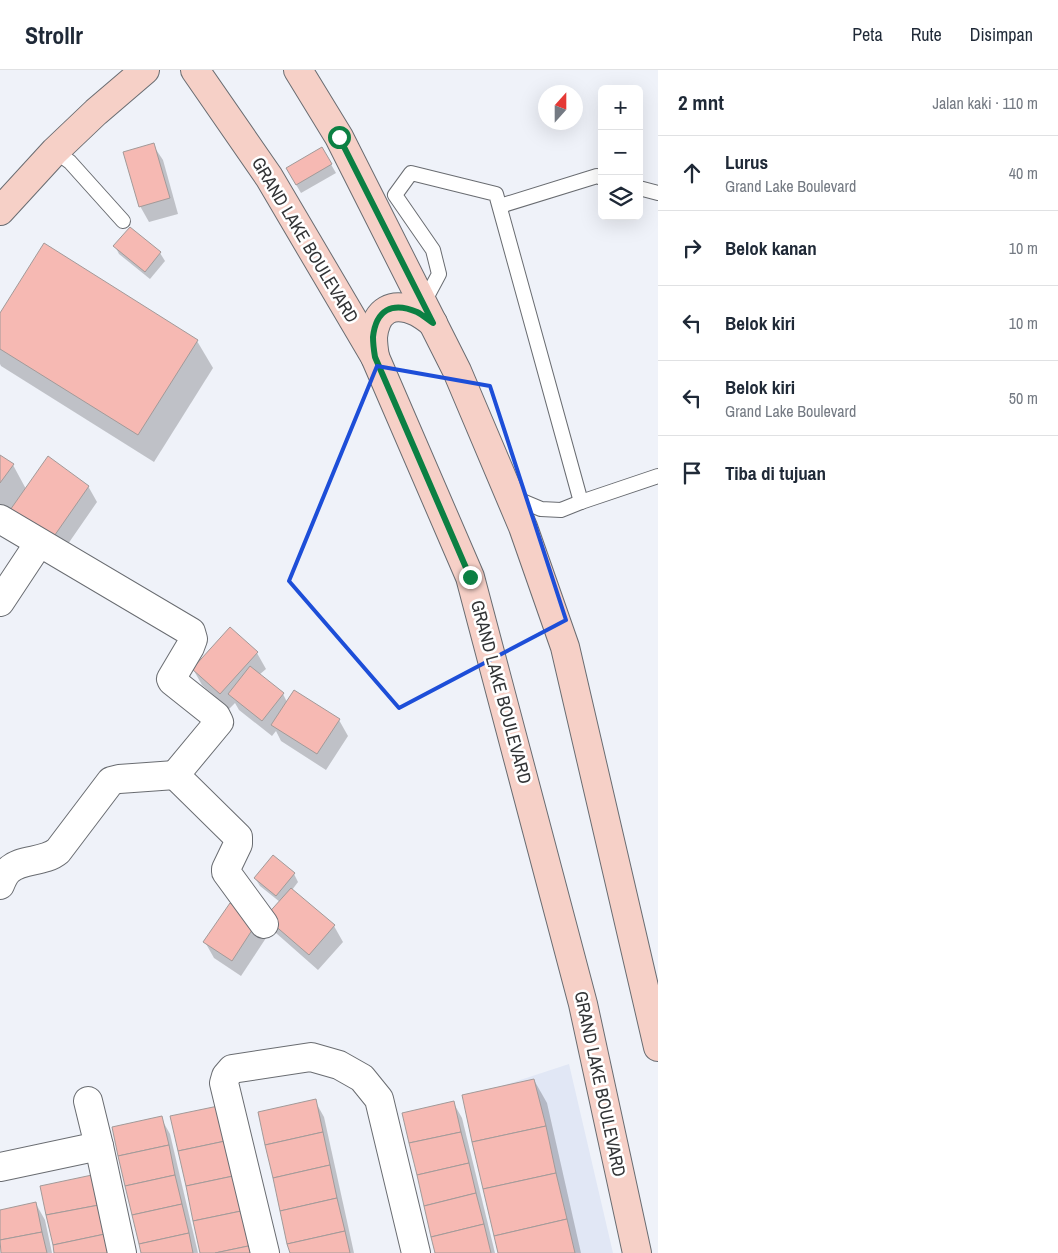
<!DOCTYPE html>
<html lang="id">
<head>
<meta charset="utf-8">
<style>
  :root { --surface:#fff; --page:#f6f6f7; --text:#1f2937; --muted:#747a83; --line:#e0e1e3 }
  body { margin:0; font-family:"Archivo Narrow",sans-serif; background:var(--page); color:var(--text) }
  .controls { position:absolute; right:15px; top:15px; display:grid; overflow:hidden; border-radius:8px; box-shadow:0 5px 20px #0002 }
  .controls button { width:45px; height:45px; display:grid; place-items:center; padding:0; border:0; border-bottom:1px solid var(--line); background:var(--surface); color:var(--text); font:25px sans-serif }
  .compass { position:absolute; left:538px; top:15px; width:45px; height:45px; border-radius:50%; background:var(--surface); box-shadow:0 5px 20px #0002; rotate:21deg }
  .stop { position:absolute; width:15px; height:15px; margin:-11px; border:4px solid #0b8043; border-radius:50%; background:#fff }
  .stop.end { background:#0b8043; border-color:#fff; box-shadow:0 1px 5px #0008 }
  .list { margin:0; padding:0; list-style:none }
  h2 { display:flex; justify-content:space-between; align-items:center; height:65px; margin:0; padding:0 20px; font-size:21px }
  h2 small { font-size:16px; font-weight:400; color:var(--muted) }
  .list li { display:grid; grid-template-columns:32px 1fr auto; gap:15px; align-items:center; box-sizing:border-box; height:75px; padding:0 20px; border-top:1px solid var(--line) }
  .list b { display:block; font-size:19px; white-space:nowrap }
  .list p { margin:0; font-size:16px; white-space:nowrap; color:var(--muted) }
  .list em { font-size:16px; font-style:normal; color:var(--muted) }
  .icon { flex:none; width:28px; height:28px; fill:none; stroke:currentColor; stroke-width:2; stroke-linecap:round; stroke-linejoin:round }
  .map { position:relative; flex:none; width:658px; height:1183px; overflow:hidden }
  header { display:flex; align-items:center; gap:30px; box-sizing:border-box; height:70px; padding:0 25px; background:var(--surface); border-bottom:1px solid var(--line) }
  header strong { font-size:24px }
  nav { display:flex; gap:28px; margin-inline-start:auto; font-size:18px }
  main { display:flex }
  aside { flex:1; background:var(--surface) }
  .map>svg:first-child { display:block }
  .built { fill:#e1e7f5 }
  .shadow { fill:#0003 }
  .building { fill:#f6b9b3; stroke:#a29a99 }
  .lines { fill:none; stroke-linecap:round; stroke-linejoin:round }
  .lane-casing { stroke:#696c71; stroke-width:16 }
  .street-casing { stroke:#696c71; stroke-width:30 }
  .secondary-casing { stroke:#696c71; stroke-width:30 }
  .lane { stroke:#fff; stroke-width:14 }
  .street { stroke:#fff; stroke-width:28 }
  .secondary { stroke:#f6d0c7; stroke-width:28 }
  .route { stroke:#0b8043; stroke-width:6 }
  .marked { fill:none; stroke:#1d4ed8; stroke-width:4; stroke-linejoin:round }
  .labels { text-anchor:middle; stroke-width:5; stroke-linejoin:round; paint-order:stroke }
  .street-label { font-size:18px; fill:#323436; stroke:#fff }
</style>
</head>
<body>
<header>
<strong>Strollr</strong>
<nav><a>Peta</a><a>Rute</a><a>Disimpan</a></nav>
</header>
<main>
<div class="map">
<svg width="658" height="1183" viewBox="0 0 658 1183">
  <rect width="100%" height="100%" fill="#eff2f9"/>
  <polygon class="built" points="569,994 613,1183 509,1183 474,1025"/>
  <g class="shadow">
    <polygon points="153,75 163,90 178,144 149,152 140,136"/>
    <polygon points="322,79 336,103 301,123 287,99"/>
    <polygon points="115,176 160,183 165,191 150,209 119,184"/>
    <polygon points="0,245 197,271 213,298 154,392 1,296 0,294"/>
    <polygon points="0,386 13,395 26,419 88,416 97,432 59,487 0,453"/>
    <polygon points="257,583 266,599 259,605 283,624 287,632 339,650 348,666 326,700 281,671 276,661 272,666 239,640 235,633 229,639 202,615 193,599"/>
    <polygon points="294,804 298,812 292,820 334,856 343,872 318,900 276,863 267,847 280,832 260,816 255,808"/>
    <polygon points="257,852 266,868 241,906 214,888 205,872"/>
    <polygon points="534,1010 547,1033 581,1183 499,1183"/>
    <polygon points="315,1031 324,1047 354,1183 291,1183"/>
    <polygon points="453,1032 462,1048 495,1183 436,1183"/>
    <polygon points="161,1048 170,1064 198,1183 142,1183"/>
    <polygon points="36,1134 45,1150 52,1183 3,1183 0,1169 0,1141"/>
  </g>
  <g class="building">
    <polygon points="154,73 170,128 139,137 123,82"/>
    <polygon points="322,77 332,94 296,115 286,98"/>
    <polygon points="130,157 161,182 145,202 113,176"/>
    <polygon points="44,173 198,270 138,365 0,279 0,243"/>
    <polygon points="0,385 14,394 0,413"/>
    <polygon points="48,386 89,416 50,472 8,443"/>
    <polygon points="230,557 258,582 220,624 192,599"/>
    <polygon points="250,596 284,623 262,651 228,624"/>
    <polygon points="294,620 340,649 317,684 271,655"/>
    <polygon points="273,785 295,803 276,826 254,808"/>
    <polygon points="291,818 335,855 309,885 265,847"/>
    <polygon points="230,833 258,851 232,891 203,872"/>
    <polygon points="534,1009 546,1056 472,1072 462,1025"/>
    <polygon points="316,1029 323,1062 265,1075 258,1042"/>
    <polygon points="454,1031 461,1062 409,1073 402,1043"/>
    <polygon points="223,1035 230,1070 178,1081 170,1046"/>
    <polygon points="162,1046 169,1075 118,1086 112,1057"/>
    <polygon points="546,1056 556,1103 483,1119 472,1072"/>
    <polygon points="323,1062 330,1095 273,1108 265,1075"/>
    <polygon points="461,1062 469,1093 417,1105 409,1073"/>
    <polygon points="230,1070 238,1105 186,1116 178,1081"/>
    <polygon points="169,1075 175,1105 125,1116 118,1086"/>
    <polygon points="469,1093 476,1123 424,1136 417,1105"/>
    <polygon points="330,1095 337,1128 280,1141 273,1108"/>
    <polygon points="556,1103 567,1149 494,1166 483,1119"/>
    <polygon points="92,1105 99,1135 46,1145 40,1116"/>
    <polygon points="175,1105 182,1134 132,1145 125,1116"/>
    <polygon points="238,1105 246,1140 193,1151 186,1116"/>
    <polygon points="476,1123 484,1154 431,1167 424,1136"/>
    <polygon points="337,1128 345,1161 287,1174 280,1141"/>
    <polygon points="36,1132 42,1162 0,1170 0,1140"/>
    <polygon points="182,1134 189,1163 139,1174 132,1145"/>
    <polygon points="99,1135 105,1164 53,1175 46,1145"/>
    <polygon points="246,1140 253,1175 215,1183 200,1183 193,1151"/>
    <polygon points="567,1149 575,1183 498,1183 494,1166"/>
    <polygon points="484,1154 491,1183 435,1183 431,1167"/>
    <polygon points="345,1161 350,1183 290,1183 287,1174"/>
    <polygon points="42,1162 47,1183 1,1183 0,1170"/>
    <polygon points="189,1163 193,1183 141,1183 139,1174"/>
    <polygon points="105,1164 109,1183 54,1183 53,1175"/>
    <polygon points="253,1175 255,1183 215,1183"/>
  </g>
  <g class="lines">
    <g class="lane-casing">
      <g id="lane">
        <polyline points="55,81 70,92 123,151"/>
        <polyline points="639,118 658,123"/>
        <polyline points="500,136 597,106 602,108"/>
        <polyline points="423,234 439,204 433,180 395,125 411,103 496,124 581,432"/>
        <polyline points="510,426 541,439 561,440 581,432 658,406"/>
      </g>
    </g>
    <g class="street-casing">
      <g id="street">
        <polyline points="0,449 191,562 193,569 190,577 171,609 172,611 216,646 219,652 175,705 238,767 238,774 226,799 226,802 264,854"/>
        <polyline points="0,532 39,473"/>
        <path d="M0 815C2 810 5 804 8 801 20 788 44 793 58 781L111 711 119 709 175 705"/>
        <polyline points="88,1031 99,1076 122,1183"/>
        <polyline points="0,1097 99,1076"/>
        <polyline points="265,1183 224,1013 226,1006 232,999 311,987 339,995 362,1008 379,1029 416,1183"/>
      </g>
    </g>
    <g class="secondary-casing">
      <g id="secondary">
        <polyline points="195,0 269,107 375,287 470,507 583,934 637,1183"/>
        <polyline points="298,0 339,67 457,301 523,457 565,577 658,977"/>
        <polyline points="0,141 55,81 96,42 145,0"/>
        <path d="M375 287C374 281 373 274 373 267 376 240 392 231 417 242 423 245 428 249 433 253"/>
      </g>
    </g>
    <use href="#lane" class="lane"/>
    <use href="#street" class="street"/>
    <use href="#secondary" class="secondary"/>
  </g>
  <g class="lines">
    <path class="route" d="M339 67 433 253C428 250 423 245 417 242 392 231 376 240 373 267 373 274 374 281 375 287L470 507"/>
  </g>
  <path class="marked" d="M377 296 490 316 566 550 399 638 289 511Z"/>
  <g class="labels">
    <g class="street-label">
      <text transform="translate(305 170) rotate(59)" y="6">GRAND LAKE BOULEVARD</text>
      <text transform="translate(501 622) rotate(75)" y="6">GRAND LAKE BOULEVARD</text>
      <text transform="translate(600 1014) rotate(78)" y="6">GRAND LAKE BOULEVARD</text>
    </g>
  </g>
</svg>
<div class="controls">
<button>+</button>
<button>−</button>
<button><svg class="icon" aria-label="layers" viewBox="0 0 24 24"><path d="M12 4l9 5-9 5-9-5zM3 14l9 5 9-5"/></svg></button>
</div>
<svg class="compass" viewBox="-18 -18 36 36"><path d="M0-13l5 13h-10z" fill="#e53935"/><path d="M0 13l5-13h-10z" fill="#747a83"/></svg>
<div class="stop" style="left:339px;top:67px"></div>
<div class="stop end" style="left:470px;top:507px"></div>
</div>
<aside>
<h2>2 mnt<small>Jalan kaki · 110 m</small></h2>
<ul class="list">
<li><svg class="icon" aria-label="ahead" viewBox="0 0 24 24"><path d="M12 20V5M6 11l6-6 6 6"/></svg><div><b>Lurus</b><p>Grand Lake Boulevard</p></div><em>40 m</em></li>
<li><svg class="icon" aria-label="right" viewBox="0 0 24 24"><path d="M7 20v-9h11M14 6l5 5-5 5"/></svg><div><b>Belok kanan</b></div><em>10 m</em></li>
<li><svg class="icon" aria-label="left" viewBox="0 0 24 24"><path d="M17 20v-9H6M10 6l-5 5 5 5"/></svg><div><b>Belok kiri</b></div><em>10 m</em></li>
<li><svg class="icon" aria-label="left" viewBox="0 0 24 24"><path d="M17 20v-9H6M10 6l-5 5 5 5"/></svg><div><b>Belok kiri</b><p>Grand Lake Boulevard</p></div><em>50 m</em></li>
<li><svg class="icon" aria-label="arrive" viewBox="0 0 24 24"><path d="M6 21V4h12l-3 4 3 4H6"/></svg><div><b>Tiba di tujuan</b></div></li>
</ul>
</aside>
</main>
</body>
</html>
